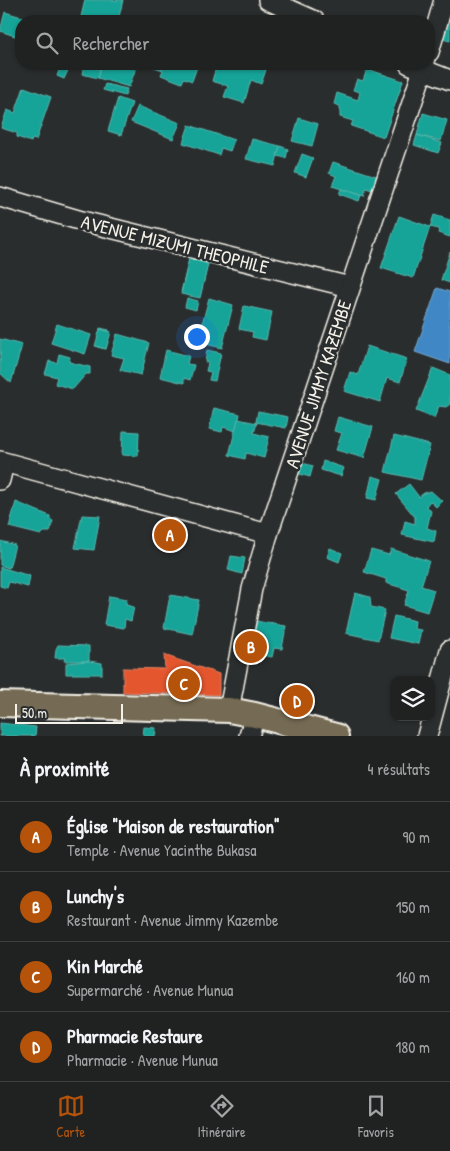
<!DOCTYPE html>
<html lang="fr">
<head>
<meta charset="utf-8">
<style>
  :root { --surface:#202222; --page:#2d2f2f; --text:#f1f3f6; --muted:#a2a4a5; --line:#3d3f40; --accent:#b45309 }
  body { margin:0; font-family:"Patrick Hand",sans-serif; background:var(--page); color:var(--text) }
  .controls { position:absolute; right:15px; bottom:15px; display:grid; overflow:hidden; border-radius:10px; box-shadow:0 1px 4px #0004 }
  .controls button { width:45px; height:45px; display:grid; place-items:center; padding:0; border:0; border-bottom:1px solid var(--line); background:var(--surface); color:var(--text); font:25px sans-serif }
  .scale { position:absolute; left:15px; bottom:12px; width:108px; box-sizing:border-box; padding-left:5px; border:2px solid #f4f1e8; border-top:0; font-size:14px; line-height:18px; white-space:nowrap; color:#f4f1e8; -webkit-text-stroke:4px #2a2d2e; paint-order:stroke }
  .you { position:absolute; left:196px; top:336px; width:18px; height:18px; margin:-12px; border:4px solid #fff; border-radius:50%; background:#1a73e8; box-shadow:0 0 0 8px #1a73e833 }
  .badge { display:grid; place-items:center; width:32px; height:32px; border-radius:50%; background:var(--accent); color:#fff; font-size:16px; font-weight:700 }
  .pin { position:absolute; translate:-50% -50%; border:2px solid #fff; box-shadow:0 1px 5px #0006 }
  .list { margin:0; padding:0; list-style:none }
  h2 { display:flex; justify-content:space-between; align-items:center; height:65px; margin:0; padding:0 20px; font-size:21px }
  h2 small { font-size:16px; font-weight:400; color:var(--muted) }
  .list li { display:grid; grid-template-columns:32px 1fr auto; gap:15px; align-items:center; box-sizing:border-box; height:70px; padding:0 20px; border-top:1px solid var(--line) }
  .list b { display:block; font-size:19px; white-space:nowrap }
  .list p { margin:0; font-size:16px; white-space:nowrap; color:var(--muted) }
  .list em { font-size:16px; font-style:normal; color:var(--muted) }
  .icon { flex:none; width:28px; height:28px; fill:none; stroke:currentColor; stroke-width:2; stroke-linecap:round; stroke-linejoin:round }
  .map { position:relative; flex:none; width:450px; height:736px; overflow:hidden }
  .search { position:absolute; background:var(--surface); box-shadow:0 1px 4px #0004; left:15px; right:15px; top:15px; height:55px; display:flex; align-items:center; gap:12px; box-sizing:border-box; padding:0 18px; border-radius:20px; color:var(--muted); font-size:19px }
  .sheet { height:345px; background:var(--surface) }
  nav { display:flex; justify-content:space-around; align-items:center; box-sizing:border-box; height:70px; border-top:1px solid var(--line); background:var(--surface); font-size:14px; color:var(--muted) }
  nav a { display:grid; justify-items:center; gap:2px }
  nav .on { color:var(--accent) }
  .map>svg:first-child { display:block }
  .shops { fill:#e4572e; stroke:#e98566 }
  .schools { fill:#3f88c5; stroke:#75a8d0 }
  .public { fill:#17a398; stroke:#59bab0 }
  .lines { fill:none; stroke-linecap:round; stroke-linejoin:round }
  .minor-casing { stroke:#f4f1e8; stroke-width:22 }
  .major-casing { stroke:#f4f1e8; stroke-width:28 }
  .minor { stroke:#2a2d2e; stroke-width:19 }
  .major { stroke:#746b52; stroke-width:24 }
  .labels { text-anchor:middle; stroke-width:5; stroke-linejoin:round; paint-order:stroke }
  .street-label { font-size:19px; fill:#f4f1e8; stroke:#2a2d2e }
</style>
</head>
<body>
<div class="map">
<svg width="450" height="736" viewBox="0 0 450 736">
  <rect width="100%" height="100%" fill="#2a2d2e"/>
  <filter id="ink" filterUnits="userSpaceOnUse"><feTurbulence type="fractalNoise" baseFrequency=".02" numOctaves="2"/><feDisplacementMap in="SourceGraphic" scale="10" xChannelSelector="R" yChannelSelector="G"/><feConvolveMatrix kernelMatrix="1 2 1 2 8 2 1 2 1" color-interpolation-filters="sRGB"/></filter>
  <g filter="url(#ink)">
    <polygon class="shops" points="164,655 219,674 219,695 123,692 123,668 165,669"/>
    <polygon class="schools" points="437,288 450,292 450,318 448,324 450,324 450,364 415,352"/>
    <g class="public">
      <polygon points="85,0 123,0 118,21 80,21"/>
      <polygon points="450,7 450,41 442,39"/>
      <polygon points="5,12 35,21 21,21 21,38 0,31"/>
      <polygon points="102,64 123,64 136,68 129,87 98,78"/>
      <polygon points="148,64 198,64 192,81 184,78 182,83 161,75 163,70 148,65"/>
      <polygon points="217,64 259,64 258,67 266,70 261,84 251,80 244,103 224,97 228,86 212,81"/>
      <polygon points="61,65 69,68 64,79 57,76"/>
      <polygon points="84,65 100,69 98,78 82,74"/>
      <polygon points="367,69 403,81 384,137 351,126 353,121 340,117 340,106 334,104 337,93 358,100 360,92 353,90 357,79 363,81"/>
      <polygon points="105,84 127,89 125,96 103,90"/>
      <polygon points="24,87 51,97 36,140 32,139 31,142 17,137 17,133 1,128 7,110 15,113"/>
      <polygon points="118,98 132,103 121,135 108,131"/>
      <polygon points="138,106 180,123 173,139 131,122"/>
      <polygon points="423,113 447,120 441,141 417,135"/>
      <polygon points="299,118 318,124 312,146 292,141"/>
      <polygon points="189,125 234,140 230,151 221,148 219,155 183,143"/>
      <polygon points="417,135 442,143 438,153 414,145"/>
      <polygon points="252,139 280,146 275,166 246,159"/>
      <polygon points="280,146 288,149 286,158 277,156"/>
      <polygon points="302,154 313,158 306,177 295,173"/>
      <polygon points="333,162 379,177 375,191 366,188 364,196 332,186 336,176 329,173"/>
      <polygon points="341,189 361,195 359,201 339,194"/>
      <polygon points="434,215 450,220 450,237 438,233 439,229 430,227"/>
      <polygon points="399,216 430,227 413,278 381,268"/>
      <polygon points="450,252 450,283 441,280"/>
      <polygon points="189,259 208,263 200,296 181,292"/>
      <polygon points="189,259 208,264 200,298 181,294"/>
      <polygon points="187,298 198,301 196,310 185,307"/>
      <polygon points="209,298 233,305 222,348 197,342"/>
      <polygon points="244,306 272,312 266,340 252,337 253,332 239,329"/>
      <polygon points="57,324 91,335 85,354 51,343"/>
      <polygon points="100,328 109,330 106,349 97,347"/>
      <polygon points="100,329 111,332 106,349 95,346"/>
      <polygon points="117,334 149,343 141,375 120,370 124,358 111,355"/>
      <polygon points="0,339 22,345 11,383 0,373"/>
      <polygon points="367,346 407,359 400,382 387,378 380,402 344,391 350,372 358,375"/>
      <polygon points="166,350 189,356 187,364 194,365 190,380 184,378 184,383 160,377"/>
      <polygon points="207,350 221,353 215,381 209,380 211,372 206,371 208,363 205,362"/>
      <polygon points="59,354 70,357 69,362 90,367 90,374 86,374 73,389 55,384 57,377 45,374 49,361 57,363"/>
      <polygon points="433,368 450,375 450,404 446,407 439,406 434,418 416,411"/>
      <polygon points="214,408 240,414 236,431 223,427 222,432 209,429"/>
      <polygon points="258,411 288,417 286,428 256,422"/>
      <polygon points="338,417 373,427 364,458 336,450 342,433 334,431"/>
      <polygon points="238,419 257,423 254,433 269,437 264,458 246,453 245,459 229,455"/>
      <polygon points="123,431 139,432 138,456 122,455"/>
      <polygon points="394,436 430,445 421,480 385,472"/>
      <polygon points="323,461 344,468 341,476 321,470"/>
      <polygon points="299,462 313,466 310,477 296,473"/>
      <polygon points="372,476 382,479 376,500 367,498"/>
      <polygon points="409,484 419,497 424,493 431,491 442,501 436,507 430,501 426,506 431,511 427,528 436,531 434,542 402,535 405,521 415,524 415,517 396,494"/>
      <polygon points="16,502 50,516 50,519 53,521 50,532 44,532 41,535 9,527"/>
      <polygon points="82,515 100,516 94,550 75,548"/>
      <polygon points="0,541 15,545 9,568 0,565"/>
      <polygon points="330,548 342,553 339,562 327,557"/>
      <polygon points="391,549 429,561 421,586 434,590 427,612 404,605 409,590 386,583 386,579 364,572 371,550 389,555"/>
      <polygon points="231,556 245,558 242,574 228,570"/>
      <polygon points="0,567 30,576 28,587 9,582 7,588 0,586"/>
      <polygon points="355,593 370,597 371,607 385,610 378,640 346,633"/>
      <polygon points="170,595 199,600 192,634 164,628"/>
      <polygon points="109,596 127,599 126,605 134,607 131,621 125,619 124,628 104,625"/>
      <polygon points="394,616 415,621 414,629 421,630 418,644 389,638"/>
      <polygon points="255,621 286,626 282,649 274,648 272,657 250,653"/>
      <polygon points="58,645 89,646 89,661 64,661 65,658 55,658 56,649"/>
      <polygon points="89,661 102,663 102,674 66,674 66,663"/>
      <polygon points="0,723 36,727 35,736 0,736"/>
      <polygon points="144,727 156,728 155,736 143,736"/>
    </g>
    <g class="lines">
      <g class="minor-casing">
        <g id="minor">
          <polyline points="268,0 315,21"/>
          <polyline points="429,52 444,0"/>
          <polyline points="409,64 450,80"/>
          <polyline points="0,197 82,221 350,287"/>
          <polyline points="0,461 268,534"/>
          <polyline points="0,480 4,463"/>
          <polyline points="229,710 252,589 268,534 425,64"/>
          <polyline points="249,736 255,715"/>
          <polyline points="427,736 450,650"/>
        </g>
      </g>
      <g class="major-casing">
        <polyline id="major" points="0,704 229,710 255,715 336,736"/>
      </g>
      <use href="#minor" class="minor"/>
      <use href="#major" class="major"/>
    </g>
  </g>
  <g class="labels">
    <g class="street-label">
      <text transform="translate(175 244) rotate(14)" y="7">AVENUE MIZUMI THEOPHILE</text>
      <text transform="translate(318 384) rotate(-72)" y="7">AVENUE JIMMY KAZEMBE</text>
    </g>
  </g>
</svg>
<div class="controls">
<button><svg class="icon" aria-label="layers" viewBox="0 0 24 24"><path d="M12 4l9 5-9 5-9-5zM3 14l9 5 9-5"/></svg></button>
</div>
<div class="scale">50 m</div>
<div class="you"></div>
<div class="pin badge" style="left:170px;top:535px">A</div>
<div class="pin badge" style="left:251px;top:647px">B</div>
<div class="pin badge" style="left:184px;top:684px">C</div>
<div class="pin badge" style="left:297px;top:701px">D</div>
<div class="search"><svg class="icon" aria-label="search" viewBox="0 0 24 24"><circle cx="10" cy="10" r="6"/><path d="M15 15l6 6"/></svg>Rechercher</div>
</div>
<section class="sheet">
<h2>À proximité<small>4 résultats</small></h2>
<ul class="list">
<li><span class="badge">A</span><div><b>Église &quot;Maison de restauration&quot;</b><p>Temple · Avenue Yacinthe Bukasa</p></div><em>90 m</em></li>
<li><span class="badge">B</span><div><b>Lunchy's</b><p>Restaurant · Avenue Jimmy Kazembe</p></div><em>150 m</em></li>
<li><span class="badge">C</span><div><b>Kin Marché</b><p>Supermarché · Avenue Munua</p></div><em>160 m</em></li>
<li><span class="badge">D</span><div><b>Pharmacie Restaure</b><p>Pharmacie · Avenue Munua</p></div><em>180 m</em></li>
</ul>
</section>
<nav>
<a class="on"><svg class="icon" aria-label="map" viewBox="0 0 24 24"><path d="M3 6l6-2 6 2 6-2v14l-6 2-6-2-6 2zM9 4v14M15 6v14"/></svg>Carte</a>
<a><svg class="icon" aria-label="directions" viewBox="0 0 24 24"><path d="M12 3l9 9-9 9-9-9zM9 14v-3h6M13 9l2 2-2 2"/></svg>Itinéraire</a>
<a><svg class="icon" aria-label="saved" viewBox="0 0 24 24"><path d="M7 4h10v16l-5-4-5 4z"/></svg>Favoris</a>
</nav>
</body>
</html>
